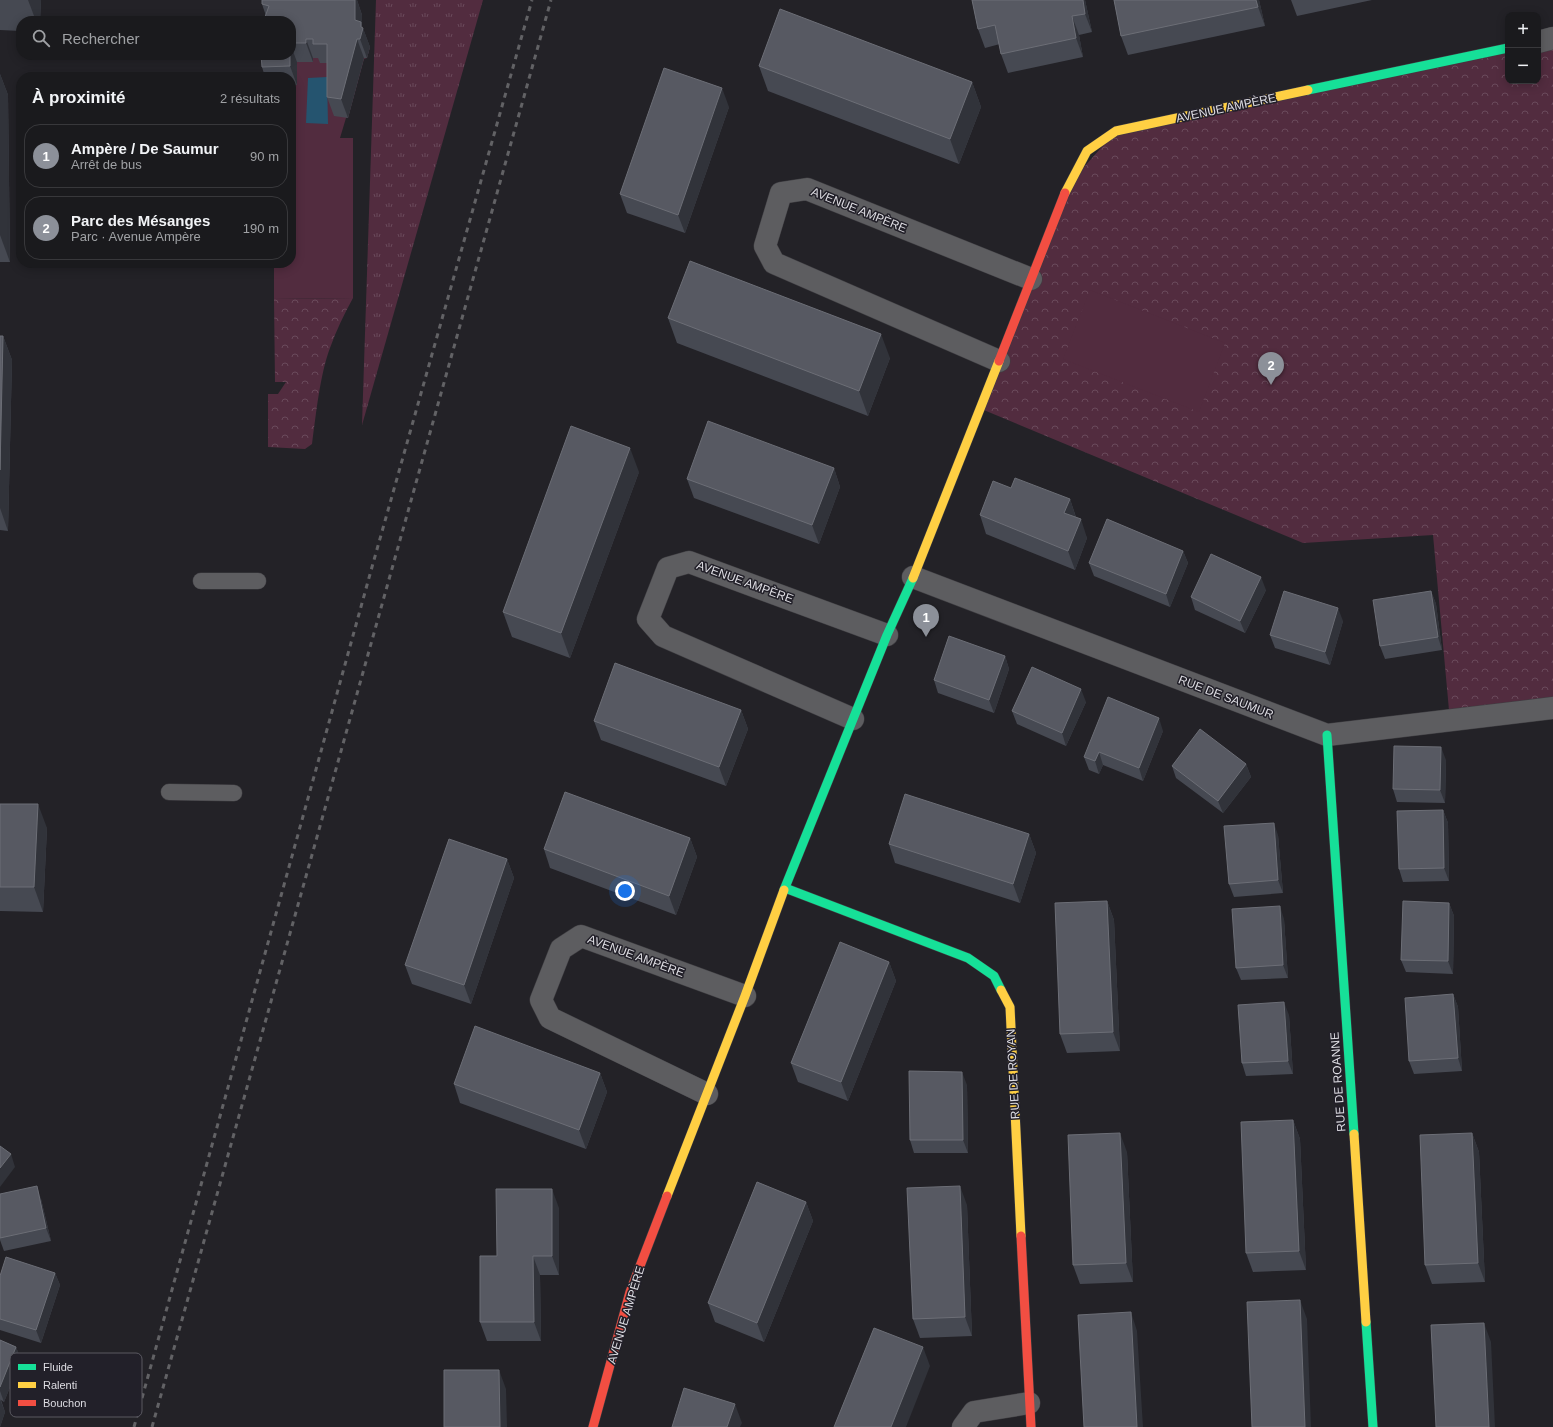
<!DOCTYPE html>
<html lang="fr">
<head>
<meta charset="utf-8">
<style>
  :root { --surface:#1a1a1d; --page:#232326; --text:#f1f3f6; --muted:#9fa1a4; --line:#38383b; --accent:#8c9099 }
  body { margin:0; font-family:Helvetica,sans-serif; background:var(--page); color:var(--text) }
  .controls { position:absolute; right:12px; top:12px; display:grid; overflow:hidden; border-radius:8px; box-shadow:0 2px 10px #0003 }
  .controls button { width:36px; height:36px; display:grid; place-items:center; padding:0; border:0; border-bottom:1px solid var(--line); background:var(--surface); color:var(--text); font:20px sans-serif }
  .you { position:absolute; left:625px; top:891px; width:14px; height:14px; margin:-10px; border:3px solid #fff; border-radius:50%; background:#1a73e8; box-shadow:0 0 0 6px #1a73e833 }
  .badge { display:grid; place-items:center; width:26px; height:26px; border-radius:50%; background:var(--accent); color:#fff; font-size:13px; font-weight:700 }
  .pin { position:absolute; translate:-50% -33px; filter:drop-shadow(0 1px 2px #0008) }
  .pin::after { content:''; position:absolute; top:21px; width:14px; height:12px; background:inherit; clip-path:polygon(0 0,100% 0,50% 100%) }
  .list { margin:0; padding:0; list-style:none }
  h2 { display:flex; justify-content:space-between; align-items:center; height:52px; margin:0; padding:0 16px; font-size:17px }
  h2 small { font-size:13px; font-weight:400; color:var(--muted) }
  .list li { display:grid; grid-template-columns:26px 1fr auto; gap:12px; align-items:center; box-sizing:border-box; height:64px; margin:0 8px 8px; padding:0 8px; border:1px solid var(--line); border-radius:16px }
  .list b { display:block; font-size:15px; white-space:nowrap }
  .list p { margin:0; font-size:13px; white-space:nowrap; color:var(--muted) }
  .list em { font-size:13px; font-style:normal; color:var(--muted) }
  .icon { flex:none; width:22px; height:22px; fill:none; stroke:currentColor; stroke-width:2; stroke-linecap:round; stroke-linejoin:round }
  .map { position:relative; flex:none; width:1553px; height:1427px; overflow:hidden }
  .search { position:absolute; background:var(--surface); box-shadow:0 2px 10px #0003; left:16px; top:16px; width:280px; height:44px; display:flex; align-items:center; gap:10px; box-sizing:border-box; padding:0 14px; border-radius:16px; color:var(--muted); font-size:15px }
  .panel { position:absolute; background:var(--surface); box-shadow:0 2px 10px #0003; left:16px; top:72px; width:280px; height:196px; border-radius:16px }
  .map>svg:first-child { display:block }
  .grass { fill:url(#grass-tufts) }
  .park { fill:url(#park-crowns) }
  .pitch { fill:#522c3f }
  .water { fill:#25546f }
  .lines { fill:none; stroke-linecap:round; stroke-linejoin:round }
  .lane-casing { stroke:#3f3e42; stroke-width:17 }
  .street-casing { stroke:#3f3e42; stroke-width:23 }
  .fast-casing { stroke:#3f3e42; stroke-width:10 }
  .slow-casing { stroke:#3f3e42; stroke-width:10 }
  .jam-casing { stroke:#3f3e42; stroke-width:10 }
  .lane { stroke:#5d5d60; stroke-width:16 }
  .street { stroke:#5d5d60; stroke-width:22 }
  .fast { stroke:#16e098; stroke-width:9 }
  .slow { stroke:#ffcf43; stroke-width:9 }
  .jam { stroke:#f24e42; stroke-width:9 }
  .rail { stroke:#626265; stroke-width:3; stroke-dasharray:5 5; stroke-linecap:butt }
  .wall { fill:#464952 }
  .shaded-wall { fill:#31333a }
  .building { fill:#575962; stroke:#6c6e76 }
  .labels { text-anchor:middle; stroke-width:3; stroke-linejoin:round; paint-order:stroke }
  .street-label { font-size:12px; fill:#dedde3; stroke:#222029 }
  .key { fill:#222029; stroke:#5a5961; stroke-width:1 }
  .key-label { font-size:11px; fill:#dedde3 }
</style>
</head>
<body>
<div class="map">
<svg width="1553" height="1427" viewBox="0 0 1553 1427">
  <defs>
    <pattern id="grass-tufts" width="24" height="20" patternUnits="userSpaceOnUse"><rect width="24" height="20" fill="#522c3f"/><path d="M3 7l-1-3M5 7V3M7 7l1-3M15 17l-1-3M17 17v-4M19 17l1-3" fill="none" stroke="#6a4a5b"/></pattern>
    <pattern id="park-crowns" width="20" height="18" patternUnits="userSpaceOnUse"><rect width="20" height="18" fill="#522c3f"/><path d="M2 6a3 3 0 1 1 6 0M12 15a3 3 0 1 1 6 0" fill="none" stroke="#6a4a5b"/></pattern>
  </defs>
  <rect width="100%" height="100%" fill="#232227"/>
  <polygon class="grass" points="376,0 483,0 362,425"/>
  <g class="park">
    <polygon points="1553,38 1553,708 1450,721 1433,535 1303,543 979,408 1068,185 1116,131 1508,48 1508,81 1538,81 1538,42"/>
    <path d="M353 298C344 314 336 331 330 348 320 374 316 415 312 444L305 449 268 447V394H278L286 382H275L274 299Z"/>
  </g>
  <g class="pitch">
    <polygon points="332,14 362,15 362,38 370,47 367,58 364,59 348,118 346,118 340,138 353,138 353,298 274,299 274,263 291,263 291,21"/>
    <polygon points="1090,290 1225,343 1199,412 1063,359"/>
  </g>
  <polygon class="water" points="327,77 328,124 306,123 308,78"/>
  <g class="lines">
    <g class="lane-casing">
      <g id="lane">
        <polyline points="201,581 258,581"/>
        <polyline points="169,792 234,793"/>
      </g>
    </g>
    <g class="street-casing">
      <g id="street">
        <polyline points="1538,42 1553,38"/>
        <polyline points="999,361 774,263 765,246 781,193 807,189 1031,279"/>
        <polyline points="913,577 1327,735 1553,708"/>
        <polyline points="853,719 663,636 648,619 668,568 689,562 887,635"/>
        <polyline points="707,1094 550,1018 541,1000 561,949 581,936 745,996"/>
        <polyline points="963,1427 974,1412 1029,1403"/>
      </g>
    </g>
    <g class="fast-casing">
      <g id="fast">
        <polyline points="1308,90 1508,48"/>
        <polyline points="1327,735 1354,1134"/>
        <polyline points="785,888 968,958 994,976 1001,990"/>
        <polyline points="784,890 887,635 913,578"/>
        <polyline points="1366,1322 1373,1427"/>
      </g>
    </g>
    <g class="slow-casing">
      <g id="slow">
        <polyline points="1065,193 1087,151 1116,131 1308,90"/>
        <polyline points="913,578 999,361"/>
        <polyline points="1001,990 1010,1007 1021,1236"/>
        <polyline points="1354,1134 1366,1322"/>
        <polyline points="667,1196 745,996 784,890"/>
      </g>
    </g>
    <g class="jam-casing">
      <g id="jam">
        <polyline points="999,361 1065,193"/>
        <polyline points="1021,1236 1031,1427"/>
        <polyline points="593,1427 630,1292 667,1196"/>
      </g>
    </g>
    <use href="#lane" class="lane"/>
    <use href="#street" class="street"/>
    <use href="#fast" class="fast"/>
    <use href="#slow" class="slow"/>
    <use href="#jam" class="jam"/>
    <g class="rail">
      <polyline points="134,1427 372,567 532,0"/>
      <polyline points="152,1427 551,0"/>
    </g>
  </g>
  <g class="wall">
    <polygon points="0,0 41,0 40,21 21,21 21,31 0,30"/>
    <polygon points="262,0 357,0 362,15 362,26 370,47 367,58 364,58 348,118 334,116 327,97 327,63 320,63 318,58 313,58 313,62 297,62 297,85 291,86 291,77 265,77 262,67 291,55 291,21 265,17 266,16 262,4"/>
    <polygon points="972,0 1085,0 1092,32 1079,35 1083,57 1008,73 1001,54 1000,44 985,48 978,29"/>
    <polygon points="1114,0 1259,0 1265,26 1128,55 1121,36"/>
    <polygon points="1291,0 1372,0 1297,16"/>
    <polygon points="759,66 972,82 981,107 959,164 768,91"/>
    <polygon points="0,74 8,95 10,262 0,262"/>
    <polygon points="729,107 685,233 627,213 620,194"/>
    <polygon points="668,318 890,358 868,416 677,343"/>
    <polygon points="0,336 3,336 12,360 8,531 0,530"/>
    <polygon points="834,468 840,487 819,544 694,498 687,479"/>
    <polygon points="639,472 570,658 512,637 503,612"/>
    <polygon points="1011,488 1070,499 1076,517 1087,538 1075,570 986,534 980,515"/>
    <polygon points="1183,551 1188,563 1170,607 1094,576 1089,563"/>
    <polygon points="1266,590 1245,633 1195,610 1191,597"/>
    <polygon points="1431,591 1436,604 1442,650 1385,659 1380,646"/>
    <polygon points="1343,621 1330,665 1275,648 1270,635"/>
    <polygon points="1005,656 1009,669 994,713 938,693 934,680"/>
    <polygon points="1086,702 1066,746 1017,724 1012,711"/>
    <polygon points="741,710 748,729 726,786 601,740 594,721"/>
    <polygon points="1163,731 1143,781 1103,765 1099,774 1089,770 1084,757"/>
    <polygon points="1446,760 1445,803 1397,802 1393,789"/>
    <polygon points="1246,764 1251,777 1223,813 1176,778 1172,766"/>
    <polygon points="0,804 47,828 43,912 0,911"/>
    <polygon points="1443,810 1448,823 1449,881 1403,882 1399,869"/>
    <polygon points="1029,834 1036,853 1020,903 895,863 889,844"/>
    <polygon points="1278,835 1283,893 1234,897 1229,884"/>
    <polygon points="690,838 697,857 676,915 550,868 544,849"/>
    <polygon points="507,859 514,878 471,1004 412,984 405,965"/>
    <polygon points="1107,901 1114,920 1120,1051 1067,1053 1060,1034"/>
    <polygon points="1449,903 1454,916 1453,974 1406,972 1401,960"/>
    <polygon points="1284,919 1288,978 1241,980 1236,968"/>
    <polygon points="889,962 896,981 848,1101 798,1082 791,1063"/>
    <polygon points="1453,994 1458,1007 1462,1071 1414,1074 1409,1061"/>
    <polygon points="1289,1015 1293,1074 1246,1076 1242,1063"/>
    <polygon points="600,1073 607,1092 586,1149 460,1103 454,1084"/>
    <polygon points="967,1085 968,1153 914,1153 910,1140"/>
    <polygon points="1293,1120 1300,1139 1306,1270 1253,1272 1246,1253"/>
    <polygon points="1472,1133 1479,1152 1485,1282 1432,1284 1425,1265"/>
    <polygon points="1127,1152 1133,1282 1080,1284 1073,1265"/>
    <polygon points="0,1194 41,1199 51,1241 4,1251 0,1240"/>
    <polygon points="806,1202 813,1221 764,1342 715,1322 708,1303"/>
    <polygon points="967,1205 972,1336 920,1338 913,1319"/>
    <polygon points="559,1208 559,1275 540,1275 541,1341 487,1341 480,1322 497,1256"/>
    <polygon points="55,1273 60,1285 41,1343 0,1330 0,1276"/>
    <polygon points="0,1340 16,1347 21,1360 4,1402 1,1400 5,1412 0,1427"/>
  </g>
  <g class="shaded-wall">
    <polygon points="28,0 41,0 40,21 36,21"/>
    <polygon points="355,0 357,0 362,15 362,26 363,29 363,28 370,47 367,58 360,39 355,20"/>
    <polygon points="1083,0 1085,0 1092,32 1085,14"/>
    <polygon points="1256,0 1259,0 1265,26 1258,7"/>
    <polygon points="1072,16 1079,35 1083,57 1076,38"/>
    <polygon points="306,39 313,58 313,62 306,43"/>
    <polygon points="357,39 364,58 348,118 341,99"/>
    <polygon points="291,46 297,62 297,85 290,66 290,55 291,55"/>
    <polygon points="0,74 8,95 10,262 0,235"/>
    <polygon points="972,82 981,107 959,164 950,139"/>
    <polygon points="722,88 729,107 685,233 678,215"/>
    <polygon points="881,334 890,358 868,416 859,391"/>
    <polygon points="3,336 12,360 8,531 0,508 0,470"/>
    <polygon points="630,448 639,472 570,658 561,633"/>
    <polygon points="834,468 840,487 819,544 812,525"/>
    <polygon points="1070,499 1076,518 1064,513"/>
    <polygon points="1081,519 1087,538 1075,570 1068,551"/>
    <polygon points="1183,551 1188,563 1170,607 1166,594"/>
    <polygon points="1261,577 1266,590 1245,633 1240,621"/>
    <polygon points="1431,591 1436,604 1442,650 1438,637"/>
    <polygon points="1338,608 1343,621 1330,665 1325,652"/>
    <polygon points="1005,656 1009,669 994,713 989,700"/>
    <polygon points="1081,689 1086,702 1066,746 1062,733"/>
    <polygon points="741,710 748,729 726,786 719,767"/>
    <polygon points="1159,718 1163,731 1143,781 1139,768"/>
    <polygon points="1441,747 1446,760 1445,803 1440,790"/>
    <polygon points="1099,752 1103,765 1099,774 1095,761"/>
    <polygon points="1246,764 1251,777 1223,813 1218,801"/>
    <polygon points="38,804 47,828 43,912 34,887"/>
    <polygon points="1443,810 1448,823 1449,881 1444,868"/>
    <polygon points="1274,823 1278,835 1283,893 1278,880"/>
    <polygon points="1029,834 1036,853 1020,903 1013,884"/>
    <polygon points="690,838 697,857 676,915 669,896"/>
    <polygon points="507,859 514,878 471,1004 464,985"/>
    <polygon points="1107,901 1114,920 1120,1051 1113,1032"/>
    <polygon points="1449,903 1454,916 1453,974 1448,961"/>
    <polygon points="1280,906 1284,919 1288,978 1283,965"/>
    <polygon points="889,962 896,981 848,1101 841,1082"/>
    <polygon points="1453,994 1458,1007 1462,1071 1458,1058"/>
    <polygon points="1284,1002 1289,1015 1293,1074 1288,1061"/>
    <polygon points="962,1072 967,1085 968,1153 963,1140"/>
    <polygon points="600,1073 607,1092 586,1149 579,1130"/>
    <polygon points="1293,1120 1300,1139 1306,1270 1299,1251"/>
    <polygon points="1120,1133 1127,1152 1133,1282 1126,1263"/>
    <polygon points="1472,1133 1479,1152 1485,1282 1478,1263"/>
    <polygon points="11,1154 15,1167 0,1187 0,1168"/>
    <polygon points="37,1186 41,1199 51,1241 46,1228"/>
    <polygon points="960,1186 967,1205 972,1336 965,1317"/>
    <polygon points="552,1189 559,1208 559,1275 552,1256"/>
    <polygon points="806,1202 813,1221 764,1342 757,1323"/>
    <polygon points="533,1256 540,1275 541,1341 534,1322"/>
    <polygon points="55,1273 60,1285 41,1343 36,1330"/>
    <polygon points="1300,1300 1307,1319 1311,1427 1305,1427"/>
    <polygon points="1131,1312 1137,1331 1143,1427 1137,1427"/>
    <polygon points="1484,1323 1491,1342 1495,1427 1489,1427"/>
    <polygon points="16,1347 21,1360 4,1402 0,1391 0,1387"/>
    <polygon points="923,1347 930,1366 906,1427 891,1427"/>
    <polygon points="499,1370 506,1389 507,1427 500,1427"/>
    <polygon points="0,1399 5,1412 0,1427"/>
    <polygon points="735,1404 742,1423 740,1427 727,1427"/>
  </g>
  <g class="building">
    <polygon points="262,0 355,0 355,20 361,22 361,27 363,28 360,39 357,39 341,99 327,97 327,44 313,44 313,39 306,39 306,43 291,43 291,21 261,21 261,17 265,17 269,6 262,4"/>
    <polygon points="972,0 1083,0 1085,14 1072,16 1076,38 1001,54 995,25 978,29"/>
    <polygon points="1114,0 1256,0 1258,7 1121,36"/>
    <polygon points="780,9 972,82 950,139 759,66"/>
    <polygon points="261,55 290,55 290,66 262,67"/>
    <polygon points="664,68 722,88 678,215 620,194"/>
    <polygon points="690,261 881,334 859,391 668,318"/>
    <polygon points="0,336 3,336 0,470"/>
    <polygon points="708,421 834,468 812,525 687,479"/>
    <polygon points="571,426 630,448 561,633 503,612"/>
    <polygon points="1015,478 1070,499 1064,513 1081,519 1068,551 980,515 993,481 1011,488"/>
    <polygon points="1107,519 1183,551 1166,594 1089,563"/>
    <polygon points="1211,554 1261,577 1240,621 1191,597"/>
    <polygon points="1284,591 1338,608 1325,652 1270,635"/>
    <polygon points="1431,591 1438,637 1380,646 1373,600"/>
    <polygon points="949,636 1005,656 989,700 934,680"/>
    <polygon points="615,663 741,710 719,767 594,721"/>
    <polygon points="1032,667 1081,689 1062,733 1012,711"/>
    <polygon points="1108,697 1159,718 1139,768 1099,752 1095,761 1084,757"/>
    <polygon points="1200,729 1246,764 1218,801 1172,766"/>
    <polygon points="1394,746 1441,747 1440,790 1393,789"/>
    <polygon points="565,792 690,838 669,896 544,849"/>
    <polygon points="905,794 1029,834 1013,884 889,844"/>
    <polygon points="0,804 38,804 34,887 0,887"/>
    <polygon points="1443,810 1444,868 1399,869 1397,811"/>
    <polygon points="1274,823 1278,880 1229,884 1224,826"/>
    <polygon points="449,839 507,859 464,985 405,965"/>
    <polygon points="1107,901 1113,1032 1060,1034 1055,903"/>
    <polygon points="1403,901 1449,903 1448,961 1401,960"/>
    <polygon points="1280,906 1283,965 1236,968 1232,909"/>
    <polygon points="840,942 889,962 841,1082 791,1063"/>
    <polygon points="1453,994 1458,1058 1409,1061 1405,998"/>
    <polygon points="1284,1002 1288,1061 1242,1063 1238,1005"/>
    <polygon points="475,1026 600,1073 579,1130 454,1084"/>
    <polygon points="909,1071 962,1072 963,1140 910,1140"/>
    <polygon points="1293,1120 1299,1251 1246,1253 1241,1122"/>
    <polygon points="1120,1133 1126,1263 1073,1265 1068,1135"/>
    <polygon points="1472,1133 1478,1263 1425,1265 1420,1135"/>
    <polygon points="0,1146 11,1154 0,1168"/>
    <polygon points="757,1182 806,1202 757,1323 708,1303"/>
    <polygon points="37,1186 46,1228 0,1238 0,1194"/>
    <polygon points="960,1186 965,1317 913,1319 907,1188"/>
    <polygon points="496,1189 552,1189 552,1256 533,1256 534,1322 480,1322 480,1256 497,1256"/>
    <polygon points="6,1257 55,1273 36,1330 0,1319 0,1276"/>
    <polygon points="1300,1300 1305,1427 1252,1427 1247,1302"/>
    <polygon points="1131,1312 1137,1427 1084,1427 1078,1315"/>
    <polygon points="1484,1323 1489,1427 1436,1427 1431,1325"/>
    <polygon points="874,1328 923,1347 891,1427 834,1427"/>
    <polygon points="0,1340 16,1347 0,1387"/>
    <polygon points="444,1370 499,1370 500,1427 444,1427"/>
    <polygon points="684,1388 735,1404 727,1427 672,1427"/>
  </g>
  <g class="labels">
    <g class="street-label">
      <text transform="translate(1226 108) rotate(-12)" y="4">AVENUE AMPÈRE</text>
      <text transform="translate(859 210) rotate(22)" y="4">AVENUE AMPÈRE</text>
      <text transform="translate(745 582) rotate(20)" y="4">AVENUE AMPÈRE</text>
      <text transform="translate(1226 697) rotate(21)" y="4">RUE DE SAUMUR</text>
      <text transform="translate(636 956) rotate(20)" y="4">AVENUE AMPÈRE</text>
      <text transform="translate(1013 1074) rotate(-93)" y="4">RUE DE ROYAN</text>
      <text transform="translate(1338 1082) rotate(-94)" y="4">RUE DE ROANNE</text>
      <text transform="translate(626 1315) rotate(-73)" y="4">AVENUE AMPÈRE</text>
    </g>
  </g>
  <rect x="10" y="1353" width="132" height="64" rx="6" class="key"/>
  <rect x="18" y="1364" width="18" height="6" fill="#16e098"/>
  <rect x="18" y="1382" width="18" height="6" fill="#ffcf43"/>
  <rect x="18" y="1400" width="18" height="6" fill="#f24e42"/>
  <g class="key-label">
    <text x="43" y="1371">Fluide</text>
    <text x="43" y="1389">Ralenti</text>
    <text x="43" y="1407">Bouchon</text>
  </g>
</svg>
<div class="controls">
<button>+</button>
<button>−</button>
</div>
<div class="you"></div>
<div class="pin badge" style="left:926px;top:637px">1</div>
<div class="pin badge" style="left:1271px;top:385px">2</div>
<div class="search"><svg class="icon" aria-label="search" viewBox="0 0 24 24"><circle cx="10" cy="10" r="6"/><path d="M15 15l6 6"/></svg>Rechercher</div>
<section class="panel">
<h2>À proximité<small>2 résultats</small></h2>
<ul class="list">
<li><span class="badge">1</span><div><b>Ampère / De Saumur</b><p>Arrêt de bus</p></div><em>90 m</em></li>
<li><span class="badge">2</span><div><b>Parc des Mésanges</b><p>Parc · Avenue Ampère</p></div><em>190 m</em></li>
</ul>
</section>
</div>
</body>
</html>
